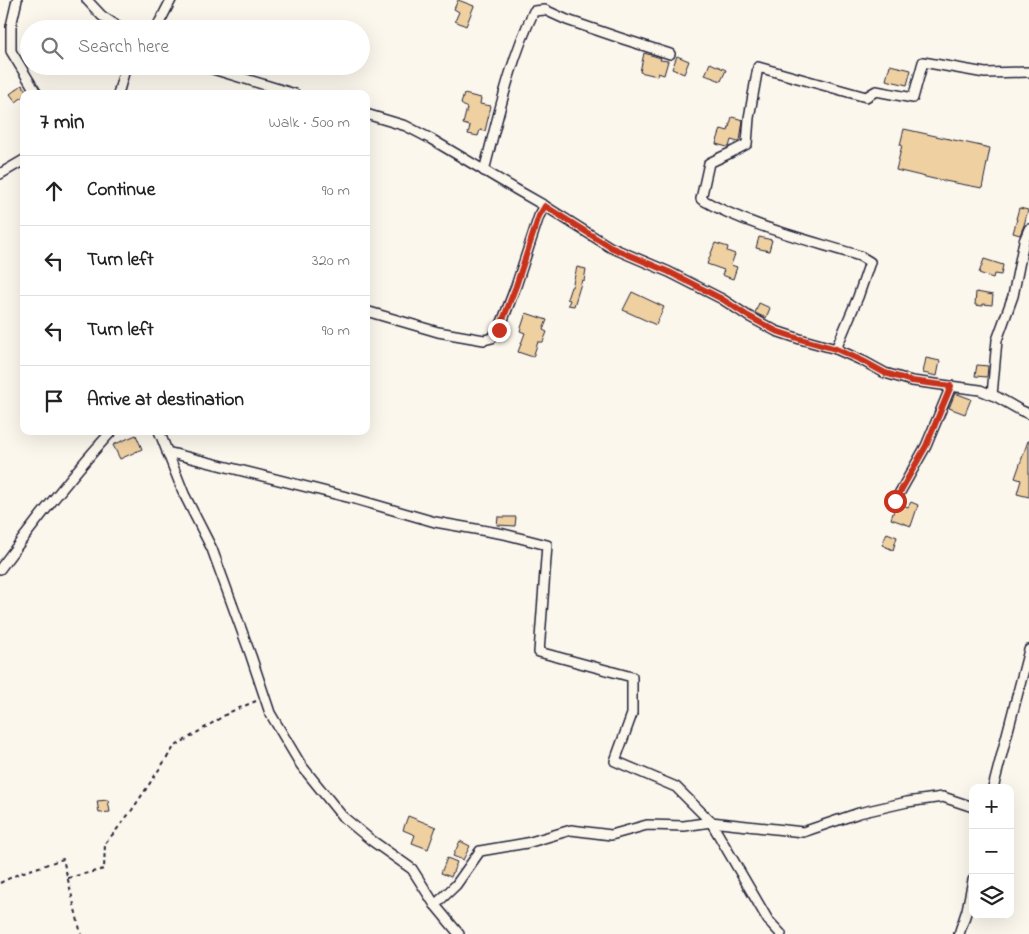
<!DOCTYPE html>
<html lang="en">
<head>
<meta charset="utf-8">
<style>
  :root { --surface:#fff; --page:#f2f2f2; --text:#222; --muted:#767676; --line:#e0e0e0 }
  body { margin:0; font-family:"Indie Flower",sans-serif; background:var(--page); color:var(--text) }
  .controls { position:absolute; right:15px; bottom:15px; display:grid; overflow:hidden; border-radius:10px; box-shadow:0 5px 20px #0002 }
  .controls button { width:45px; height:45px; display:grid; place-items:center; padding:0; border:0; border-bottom:1px solid var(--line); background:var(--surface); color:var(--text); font:25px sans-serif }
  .stop { position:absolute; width:15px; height:15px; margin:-11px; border:4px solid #c8321e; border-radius:50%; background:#fff }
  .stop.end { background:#c8321e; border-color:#fff; box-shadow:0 1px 5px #0008 }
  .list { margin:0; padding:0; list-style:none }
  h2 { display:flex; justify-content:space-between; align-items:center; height:65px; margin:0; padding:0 20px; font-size:21px }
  h2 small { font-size:16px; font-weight:400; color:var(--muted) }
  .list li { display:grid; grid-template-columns:32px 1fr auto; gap:15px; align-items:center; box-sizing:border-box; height:70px; padding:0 20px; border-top:1px solid var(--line) }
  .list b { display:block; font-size:19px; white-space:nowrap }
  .list em { font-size:16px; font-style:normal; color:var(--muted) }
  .icon { flex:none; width:28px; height:28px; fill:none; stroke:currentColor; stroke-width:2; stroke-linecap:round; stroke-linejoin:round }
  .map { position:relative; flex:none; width:1029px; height:934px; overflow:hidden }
  .search { position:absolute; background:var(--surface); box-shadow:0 5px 20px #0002; left:20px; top:20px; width:350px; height:55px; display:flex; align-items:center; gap:12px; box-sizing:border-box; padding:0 18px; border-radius:28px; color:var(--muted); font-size:19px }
  .panel { position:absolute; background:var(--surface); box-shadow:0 5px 20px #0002; left:20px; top:90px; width:350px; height:345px; border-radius:10px }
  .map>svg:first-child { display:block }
  .building { fill:#efd0a1; stroke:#22223b }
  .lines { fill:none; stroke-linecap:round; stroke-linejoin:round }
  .street-casing { stroke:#22223b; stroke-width:12 }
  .path { stroke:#22223b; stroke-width:2; stroke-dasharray:4 4; stroke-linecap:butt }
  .street { stroke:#fbf7ec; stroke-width:9 }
  .route { stroke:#c8321e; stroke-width:6 }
</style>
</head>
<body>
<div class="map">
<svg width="1029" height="934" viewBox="0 0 1029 934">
  <rect width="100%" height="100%" fill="#fbf7ec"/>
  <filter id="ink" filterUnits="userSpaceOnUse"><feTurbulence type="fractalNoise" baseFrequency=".02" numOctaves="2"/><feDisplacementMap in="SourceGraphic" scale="10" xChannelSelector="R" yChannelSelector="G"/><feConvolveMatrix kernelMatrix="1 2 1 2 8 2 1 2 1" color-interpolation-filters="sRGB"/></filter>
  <g filter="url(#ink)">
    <g class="building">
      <polygon points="458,0 474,6 466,26 455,21 459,12 454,9"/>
      <polygon points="644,53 661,58 660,60 668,61 664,75 658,73 657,76 640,72"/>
      <polygon points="677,56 689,61 684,74 672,69"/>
      <polygon points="710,63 726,70 721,81 705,75"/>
      <polygon points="890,65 911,70 907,85 886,80"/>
      <polygon points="22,85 28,93 24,94 24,96 16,102 10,94"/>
      <polygon points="464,94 481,98 480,104 491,106 485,131 480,130 478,136 468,134 470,126 463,124 467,108 461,104"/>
      <polygon points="732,117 743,120 740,141 738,142 731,140 729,147 727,147 716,144 721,129 728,131"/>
      <polygon points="904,129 990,148 982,188 934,179 896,170 902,145 900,145"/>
      <polygon points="1019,208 1028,210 1024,225 1020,235 1013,233 1017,219 1016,219"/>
      <polygon points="759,237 772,240 769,251 756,248"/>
      <polygon points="715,243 728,247 727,251 735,254 731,265 737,267 733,279 722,275 724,270 707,264"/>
      <polygon points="984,259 1003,265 1001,275 994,274 993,278 979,273"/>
      <polygon points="577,267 586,269 584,281 582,280 574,306 568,305 570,300 567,299 571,287 572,287"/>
      <polygon points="632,292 664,307 656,325 623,310"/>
      <polygon points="976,292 993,295 992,305 983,304 983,306 975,305"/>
      <polygon points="759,303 770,308 766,318 755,313"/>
      <polygon points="526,313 547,320 543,330 547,332 543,342 538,342 533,357 518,352 525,333 520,331"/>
      <polygon points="926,358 940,361 937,376 923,373"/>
      <polygon points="977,365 988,366 987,377 975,376"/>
      <polygon points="955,393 971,399 965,414 949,408"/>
      <polygon points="136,435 142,449 120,459 113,445"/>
      <polygon points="1028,441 1029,441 1029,497 1017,494 1021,480 1015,478"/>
      <polygon points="911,502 918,505 911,526 891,519 895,507 900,504 908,507"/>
      <polygon points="498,517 516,517 515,526 497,525"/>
      <polygon points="887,533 897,537 893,550 882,545"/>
      <polygon points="108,800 110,812 99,813 97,801"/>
      <polygon points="408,816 436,827 428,849 412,843 415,835 403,830"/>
      <polygon points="460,841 470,846 463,860 453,856"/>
      <polygon points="447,858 457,862 451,877 441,873"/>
    </g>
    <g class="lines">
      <g class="street-casing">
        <g id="street">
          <polyline points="17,0 11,26 11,51 37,94"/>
          <polyline points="87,0 102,16 122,29"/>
          <polyline points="156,29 171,0"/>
          <polyline points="203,66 295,94"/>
          <polyline points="118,94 126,66"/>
          <polyline points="366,114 406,126 431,139 517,190 545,206 610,247 669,272 722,299 748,316 776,331 800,339 836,349 863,361 885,373 912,381 980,390 997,397 1020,410 1029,414"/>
          <path d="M484 171C498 117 510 61 534 11L545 10 567 20 620 38 670 54"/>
          <polyline points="0,174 24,160"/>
          <polyline points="366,311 438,332 484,340 492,338 499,330 516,286 539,216 545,206"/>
          <path d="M836 349 858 297 870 262 860 256C809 240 748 226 701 199L709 163 730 153 747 144 749 118 758 67 866 97 876 91 913 98 923 62 985 73 1029 72"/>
          <polyline points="992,395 997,340 1013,296 1024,241 1029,229"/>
          <polyline points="159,431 184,494 212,549 251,656 270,713 301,765 342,816 371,840 412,869 435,905 459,934"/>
          <polyline points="167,452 355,499 435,522 504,534 547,545 539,652 632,677 632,714 615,761 676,787 711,822 768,920 781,934"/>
          <polyline points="895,501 926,446 951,386"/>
          <path d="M0 569C35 522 72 474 112 431"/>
          <polyline points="993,788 1029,650"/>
          <polyline points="435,905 456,885 480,851 527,843 571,830 611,835 647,825 684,826 711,822 803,832 859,813 907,802 943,797 973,807"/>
          <polyline points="959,934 967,910 973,880"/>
        </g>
      </g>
      <g class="path">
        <polyline points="68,878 104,869 105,843 114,833 132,810 174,747 230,712 256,701"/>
        <polyline points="0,883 18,874 63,859 81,934"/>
      </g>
      <use href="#street" class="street"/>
    </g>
  </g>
  <g class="lines" filter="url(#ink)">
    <polyline class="route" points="499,330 516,286 539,216 545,206 610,247 669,272 722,299 748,316 776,331 800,339 836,349 863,361 885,373 912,381 951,386 926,446 895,501"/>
  </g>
</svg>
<div class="controls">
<button>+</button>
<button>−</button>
<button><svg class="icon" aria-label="layers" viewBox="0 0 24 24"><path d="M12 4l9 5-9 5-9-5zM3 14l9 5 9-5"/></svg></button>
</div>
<div class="stop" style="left:895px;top:501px"></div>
<div class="stop end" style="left:499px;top:330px"></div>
<div class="search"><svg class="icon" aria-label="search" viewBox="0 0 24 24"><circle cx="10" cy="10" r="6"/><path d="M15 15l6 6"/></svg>Search here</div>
<section class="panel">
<h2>7 min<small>Walk · 500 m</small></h2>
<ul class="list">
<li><svg class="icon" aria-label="ahead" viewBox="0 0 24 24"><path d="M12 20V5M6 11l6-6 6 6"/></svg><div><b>Continue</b></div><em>90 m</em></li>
<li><svg class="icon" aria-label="left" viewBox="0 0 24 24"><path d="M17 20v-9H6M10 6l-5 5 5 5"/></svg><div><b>Turn left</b></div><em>320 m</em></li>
<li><svg class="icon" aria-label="left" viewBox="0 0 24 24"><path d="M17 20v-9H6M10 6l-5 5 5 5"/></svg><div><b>Turn left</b></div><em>90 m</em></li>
<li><svg class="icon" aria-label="arrive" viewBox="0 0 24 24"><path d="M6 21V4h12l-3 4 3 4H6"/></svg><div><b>Arrive at destination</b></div></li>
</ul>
</section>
</div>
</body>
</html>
